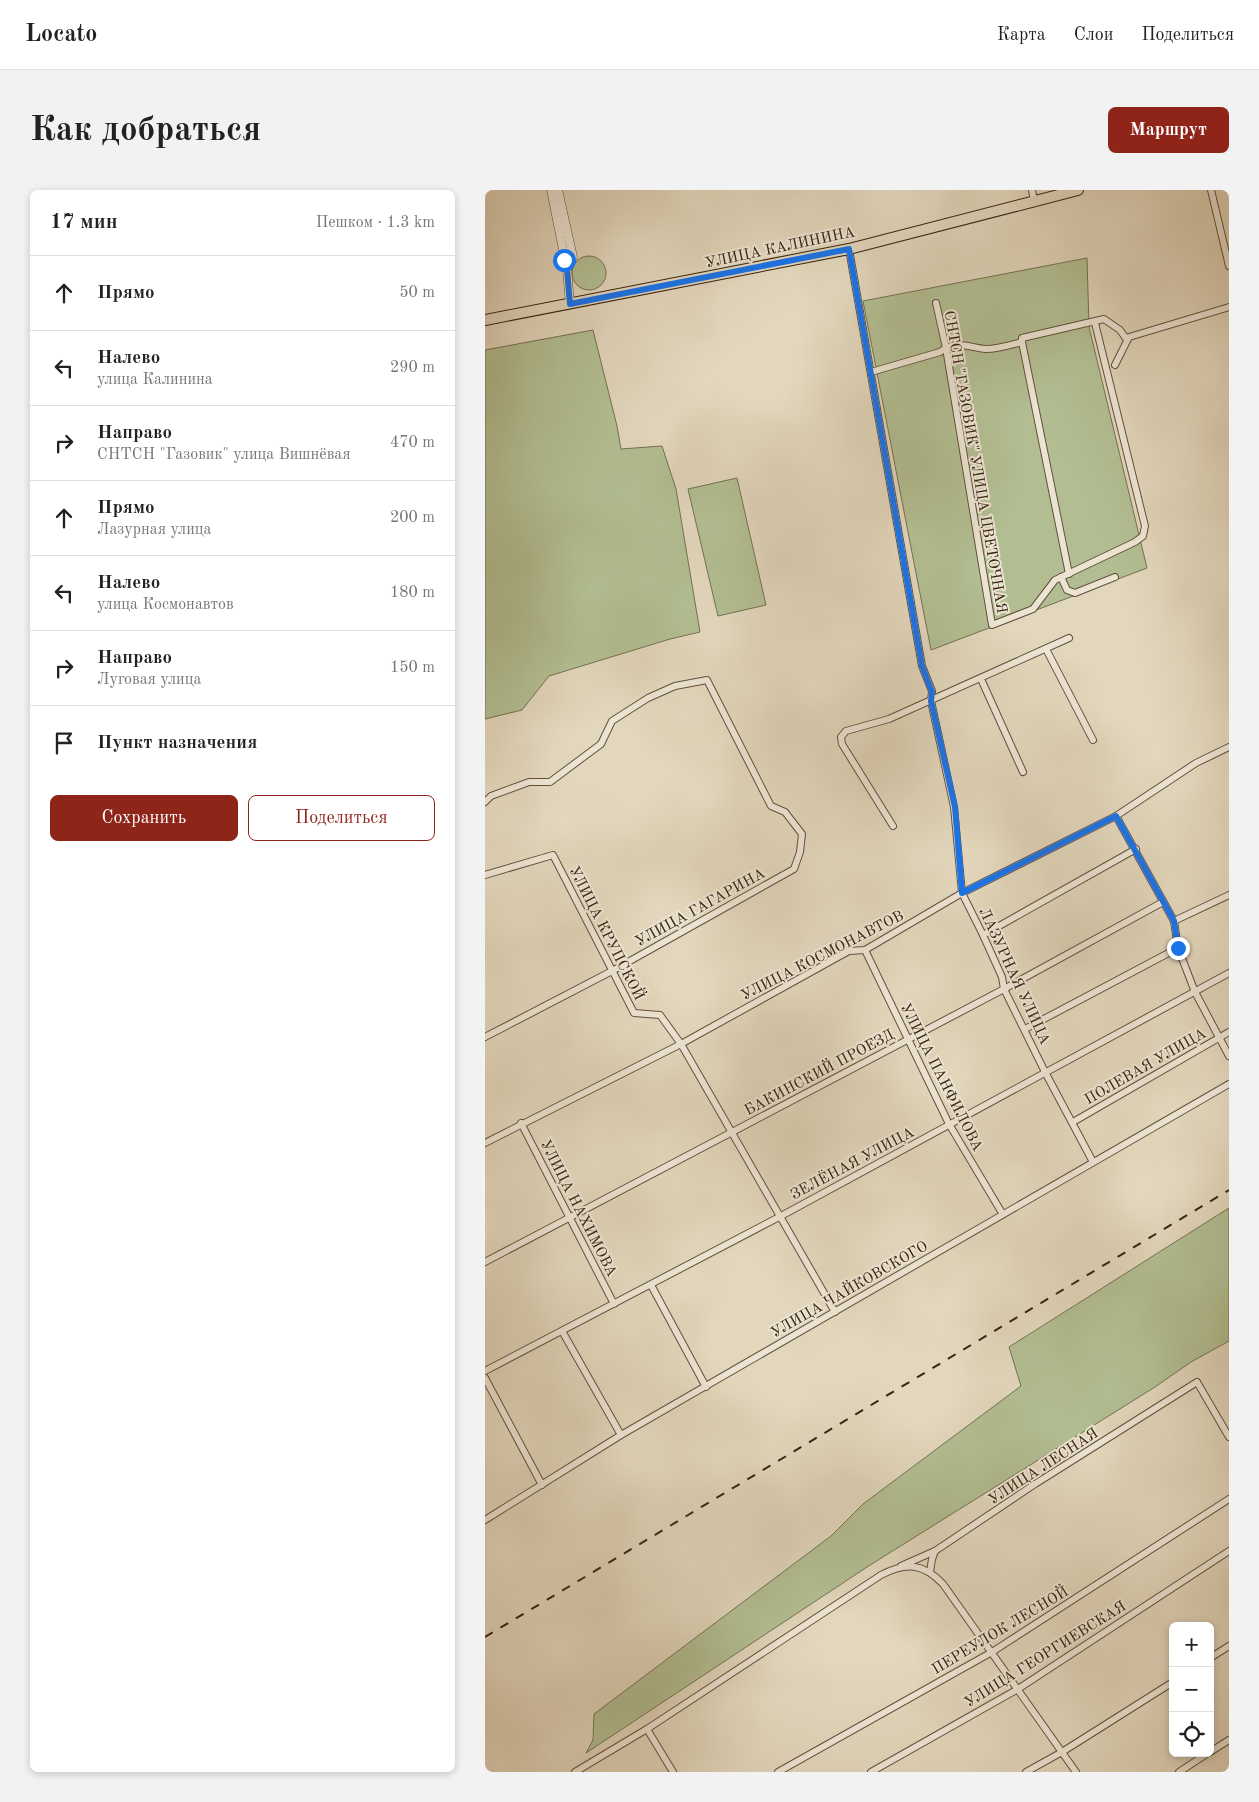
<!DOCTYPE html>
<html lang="ru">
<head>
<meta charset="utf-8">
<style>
  :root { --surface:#fff; --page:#f2f2f2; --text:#222; --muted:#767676; --line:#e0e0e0; --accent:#8f2418 }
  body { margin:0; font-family:"Old Standard TT",serif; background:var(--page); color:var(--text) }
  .controls { position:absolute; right:15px; bottom:15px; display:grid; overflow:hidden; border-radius:8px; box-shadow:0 2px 8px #0003 }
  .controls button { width:45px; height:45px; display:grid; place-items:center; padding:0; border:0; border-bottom:1px solid var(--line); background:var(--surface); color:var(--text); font:25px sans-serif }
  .stop { position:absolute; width:15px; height:15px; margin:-11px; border:4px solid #1a73e8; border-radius:50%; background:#fff }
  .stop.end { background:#1a73e8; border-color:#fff; box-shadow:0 1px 5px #0008 }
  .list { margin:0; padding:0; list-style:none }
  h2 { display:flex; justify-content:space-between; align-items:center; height:65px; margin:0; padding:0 20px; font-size:21px }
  h2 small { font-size:16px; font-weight:400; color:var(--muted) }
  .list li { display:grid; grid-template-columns:32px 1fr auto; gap:15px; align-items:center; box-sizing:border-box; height:75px; padding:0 20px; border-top:1px solid var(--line) }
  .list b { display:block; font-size:19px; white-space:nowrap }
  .list p { margin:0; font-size:16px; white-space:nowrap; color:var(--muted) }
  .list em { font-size:16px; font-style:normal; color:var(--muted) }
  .actions { display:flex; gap:10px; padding:15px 20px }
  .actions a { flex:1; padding:11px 0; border:1px solid var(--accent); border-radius:8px; text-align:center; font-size:18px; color:var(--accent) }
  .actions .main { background:var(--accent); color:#fff }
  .icon { flex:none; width:28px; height:28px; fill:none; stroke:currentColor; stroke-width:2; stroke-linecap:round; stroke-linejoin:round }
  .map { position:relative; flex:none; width:744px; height:1582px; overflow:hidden; border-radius:8px }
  header { display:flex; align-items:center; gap:30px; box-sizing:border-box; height:70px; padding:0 25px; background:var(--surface); border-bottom:1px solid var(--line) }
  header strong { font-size:24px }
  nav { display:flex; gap:28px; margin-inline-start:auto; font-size:18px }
  .intro { display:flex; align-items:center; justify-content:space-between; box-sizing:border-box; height:120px; padding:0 30px }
  h1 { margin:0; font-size:35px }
  .button { padding:12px 22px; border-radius:8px; background:var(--accent); color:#fff; font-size:18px; font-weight:700 }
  main { display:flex; gap:30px; padding:0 30px }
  aside { flex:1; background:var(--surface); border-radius:8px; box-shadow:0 2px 8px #0003 }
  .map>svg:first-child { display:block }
  .green { fill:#b2be92; stroke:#747152 }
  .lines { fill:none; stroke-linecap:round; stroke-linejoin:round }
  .minor-casing { stroke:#62503c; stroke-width:8 }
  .tertiary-casing { stroke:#62503c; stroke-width:9 }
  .primary-casing { stroke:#372411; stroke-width:12 }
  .minor { stroke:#ece4d3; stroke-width:6 }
  .tertiary { stroke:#ece4d3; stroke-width:8 }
  .primary { stroke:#e2d6bc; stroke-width:10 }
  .rail { stroke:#372411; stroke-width:2; stroke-dasharray:9 9; stroke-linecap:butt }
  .route { stroke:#1a73e8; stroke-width:6 }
  .labels { text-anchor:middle; stroke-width:4; stroke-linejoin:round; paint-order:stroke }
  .street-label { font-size:15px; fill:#372411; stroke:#ece4d3 }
</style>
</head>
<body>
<header>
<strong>Locato</strong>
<nav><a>Карта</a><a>Слои</a><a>Поделиться</a></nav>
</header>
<div class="intro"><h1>Как добраться</h1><a class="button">Маршрут</a></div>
<main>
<aside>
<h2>17 мин<small>Пешком · 1.3 km</small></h2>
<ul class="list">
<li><svg class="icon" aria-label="ahead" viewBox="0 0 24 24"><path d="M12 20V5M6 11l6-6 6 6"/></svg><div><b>Прямо</b></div><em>50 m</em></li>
<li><svg class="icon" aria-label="left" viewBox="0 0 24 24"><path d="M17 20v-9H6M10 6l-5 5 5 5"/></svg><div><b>Налево</b><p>улица Калинина</p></div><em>290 m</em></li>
<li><svg class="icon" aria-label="right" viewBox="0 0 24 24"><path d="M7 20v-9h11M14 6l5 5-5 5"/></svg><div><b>Направо</b><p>СНТСН &quot;Газовик&quot; улица Вишнёвая</p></div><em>470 m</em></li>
<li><svg class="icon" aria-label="ahead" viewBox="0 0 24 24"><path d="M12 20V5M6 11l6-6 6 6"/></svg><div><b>Прямо</b><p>Лазурная улица</p></div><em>200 m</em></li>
<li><svg class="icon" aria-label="left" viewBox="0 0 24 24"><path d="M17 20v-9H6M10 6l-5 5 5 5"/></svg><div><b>Налево</b><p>улица Космонавтов</p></div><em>180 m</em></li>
<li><svg class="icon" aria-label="right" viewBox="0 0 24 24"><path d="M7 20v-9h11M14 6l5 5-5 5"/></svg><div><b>Направо</b><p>Луговая улица</p></div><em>150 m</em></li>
<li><svg class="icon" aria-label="arrive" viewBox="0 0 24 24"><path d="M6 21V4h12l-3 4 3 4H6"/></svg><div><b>Пункт назначения</b></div></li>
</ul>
<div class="actions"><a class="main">Сохранить</a><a>Поделиться</a></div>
</aside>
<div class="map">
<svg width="744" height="1582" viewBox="0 0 744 1582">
  <rect width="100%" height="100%" fill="#e2d6bc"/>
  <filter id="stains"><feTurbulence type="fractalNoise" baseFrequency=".004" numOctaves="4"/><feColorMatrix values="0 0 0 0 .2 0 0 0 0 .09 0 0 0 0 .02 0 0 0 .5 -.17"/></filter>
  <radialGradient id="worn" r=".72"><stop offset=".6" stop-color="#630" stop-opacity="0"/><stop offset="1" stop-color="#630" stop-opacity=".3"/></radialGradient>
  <g class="green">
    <circle cx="104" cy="83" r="17"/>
    <polygon points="602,68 604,137 662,378 446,460 378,111"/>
    <polygon points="108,140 132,236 136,259 177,256 191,299 215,442 185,449 64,486 37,520 0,529 0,160"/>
    <polygon points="252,288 281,415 233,426 203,299"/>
    <polygon points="744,1018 744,1151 706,1172 670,1197 382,1377 101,1563 108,1550 109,1524 346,1346 378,1314 536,1196 524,1157"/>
  </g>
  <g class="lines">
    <g class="minor-casing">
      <g id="minor">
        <polyline points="547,0 549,11"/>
        <polyline points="726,0 744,76"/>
        <polyline points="364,59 437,476 447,501 446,511 469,617 477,703 498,745 517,787 519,799 560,882 608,972"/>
        <polyline points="451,113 461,158 507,435 548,419 570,390 650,352 658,346 660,336 610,133"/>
        <polyline points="537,152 584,384"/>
        <polyline points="630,175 644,147 744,117"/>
        <path d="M386 182 455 162C472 149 484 158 501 159 513 159 525 155 537 152V148L619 129 635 140 642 150"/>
        <polyline points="576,387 582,400 590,403 630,387"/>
        <polyline points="561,459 608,550"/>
        <polyline points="496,489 538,582"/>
        <polyline points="0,612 6,606 44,592 65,592 116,554 127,531 163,508 190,496 222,490 286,616 300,622 317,644 315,662 309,679 127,781 0,847"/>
        <polyline points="631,626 689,731 693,758 710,802 744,866"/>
        <polyline points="408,636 357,554 356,547 361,541 404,529 584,448"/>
        <polyline points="0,685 68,665 149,823 175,825 196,854 350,1122"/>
        <polyline points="689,731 744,705"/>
        <polyline points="498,745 651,659"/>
        <polyline points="380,760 464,934 517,1023"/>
        <polyline points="540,839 693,758"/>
        <polyline points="588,932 744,842"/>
        <polyline points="36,933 129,1114"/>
        <polyline points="0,953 196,854 364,761 380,760 477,703 631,626 711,573 744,557"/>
        <polyline points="0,1072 519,799 678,712"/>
        <polyline points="166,1095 221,1197"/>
        <polyline points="77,1141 136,1245"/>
        <polyline points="0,1181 296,1026 744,783"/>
        <polyline points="0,1188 57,1295"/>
        <polyline points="0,1330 136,1245 744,894"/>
        <polyline points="416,1376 450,1361 550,1294 712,1192 744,1247"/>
        <polyline points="445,1382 447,1369 450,1361"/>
        <polyline points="725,1468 744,1456"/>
        <polyline points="162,1539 188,1582"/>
        <polyline points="725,1562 744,1550"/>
        <path d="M90 1582 162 1539 396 1385C421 1372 438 1373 458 1394L591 1582"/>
        <polyline points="293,1582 507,1462 744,1309"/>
        <polyline points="386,1582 533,1499 744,1361"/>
        <polyline points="541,1582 577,1562 688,1492"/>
        <polyline points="694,1582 723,1563"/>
      </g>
    </g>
    <g class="tertiary-casing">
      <g id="tertiary">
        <polyline points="66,0 82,79 85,114"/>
        <polyline points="73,0 88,67 82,79"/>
      </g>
    </g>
    <g class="primary-casing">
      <polyline id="primary" points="0,130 364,59 593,0"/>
    </g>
    <use href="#minor" class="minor"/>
    <use href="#tertiary" class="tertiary"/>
    <use href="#primary" class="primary"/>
    <polyline class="rail" points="0,1447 744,1000"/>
  </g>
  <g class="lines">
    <polyline class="route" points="79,70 82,79 85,114 364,59 437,476 447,502 446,511 470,617 477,703 631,626 689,731 693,758"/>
  </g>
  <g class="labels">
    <g class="street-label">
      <text transform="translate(295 57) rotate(-12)" y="5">УЛИЦА КАЛИНИНА</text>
      <text transform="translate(491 272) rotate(80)" y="5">СНТСН "ГАЗОВИК" УЛИЦА ЦВЕТОЧНАЯ</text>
      <text transform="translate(215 717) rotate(-29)" y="5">УЛИЦА ГАГАРИНА</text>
      <text transform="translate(122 743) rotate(63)" y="5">УЛИЦА КРУПСКОЙ</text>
      <text transform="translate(337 765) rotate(-27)" y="5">УЛИЦА КОСМОНАВТОВ</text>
      <text transform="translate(530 786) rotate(65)" y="5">ЛАЗУРНАЯ УЛИЦА</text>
      <text transform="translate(660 876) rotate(-30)" y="5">ПОЛЕВАЯ УЛИЦА</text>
      <text transform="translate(334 882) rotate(-28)" y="5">БАКИНСКИЙ ПРОЕЗД</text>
      <text transform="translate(457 887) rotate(63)" y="5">УЛИЦА ПАНФИЛОВА</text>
      <text transform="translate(367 973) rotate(-28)" y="5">ЗЕЛЁНАЯ УЛИЦА</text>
      <text transform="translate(94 1018) rotate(63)" y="5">УЛИЦА НАХИМОВА</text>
      <text transform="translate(364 1099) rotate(-30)" y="5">УЛИЦА ЧАЙКОВСКОГО</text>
      <text transform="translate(558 1276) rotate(-33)" y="5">УЛИЦА ЛЕСНАЯ</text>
      <text transform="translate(515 1440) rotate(-31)" y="5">ПЕРЕУЛОК ЛЕСНОЙ</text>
      <text transform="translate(560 1464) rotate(-32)" y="5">УЛИЦА ГЕОРГИЕВСКАЯ</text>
    </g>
  </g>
  <rect width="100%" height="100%" filter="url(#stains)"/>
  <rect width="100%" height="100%" fill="url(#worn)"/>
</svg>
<div class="controls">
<button>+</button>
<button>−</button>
<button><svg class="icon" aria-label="locate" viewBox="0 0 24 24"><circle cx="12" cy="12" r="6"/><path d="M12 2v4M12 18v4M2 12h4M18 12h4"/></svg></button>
</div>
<div class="stop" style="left:79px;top:70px"></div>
<div class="stop end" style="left:693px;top:758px"></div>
</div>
</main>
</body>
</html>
